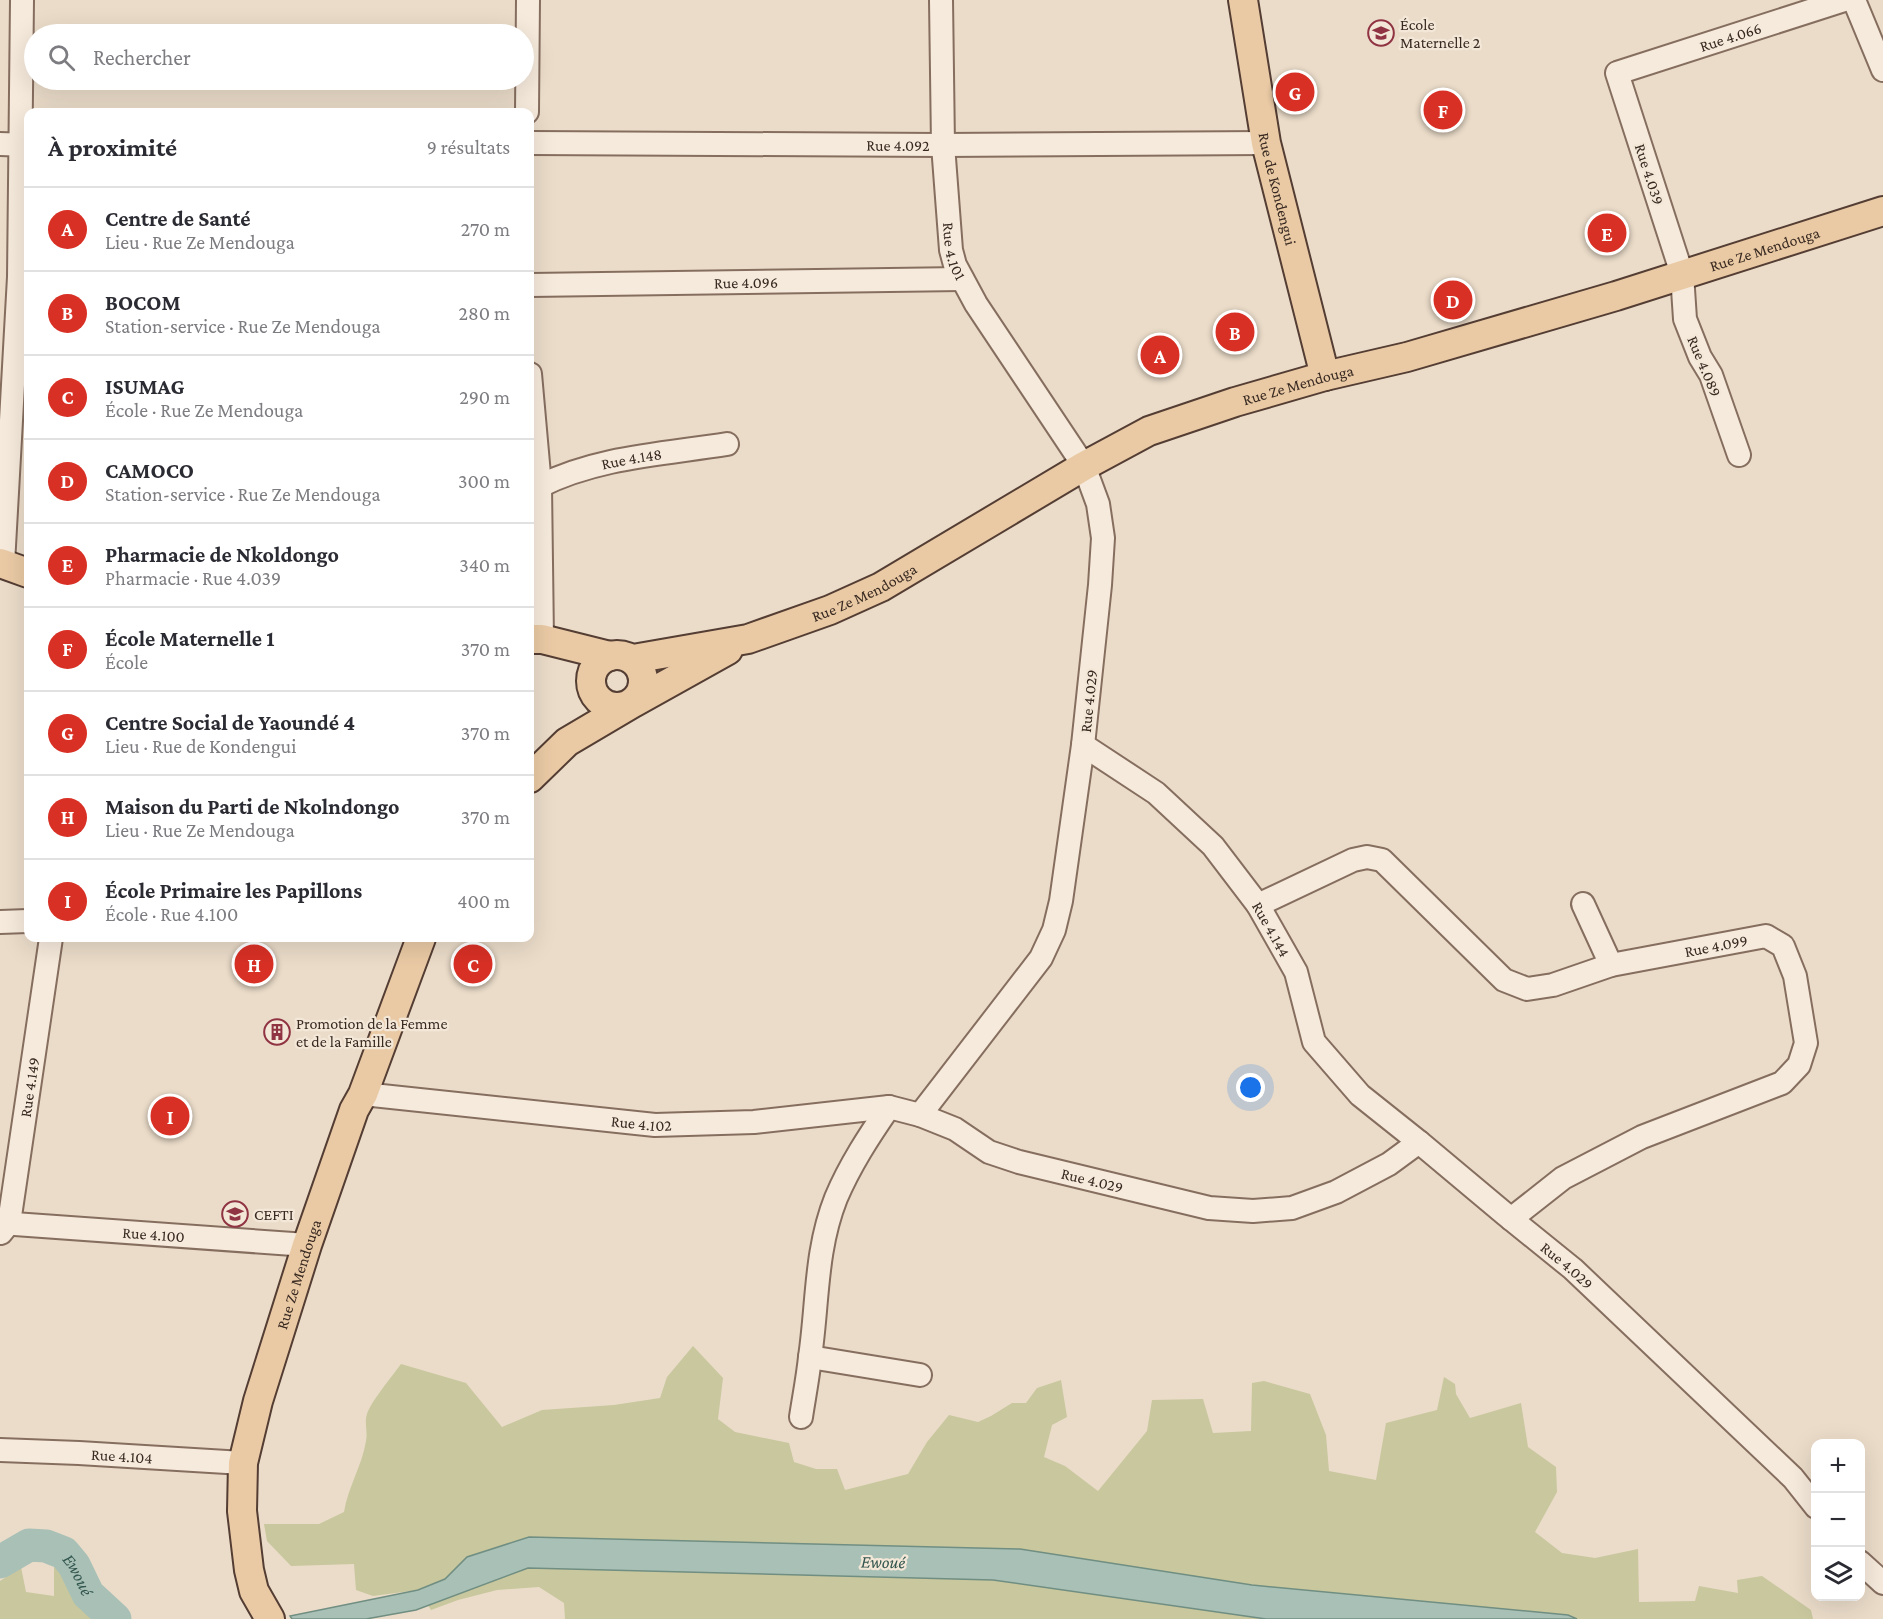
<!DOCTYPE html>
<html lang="fr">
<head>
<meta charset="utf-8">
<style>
  :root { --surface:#fff; --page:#f7f7f7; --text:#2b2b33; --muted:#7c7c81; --line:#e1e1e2; --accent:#d93025 }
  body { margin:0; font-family:"Crimson Pro",serif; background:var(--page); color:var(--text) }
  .controls { position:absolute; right:18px; bottom:18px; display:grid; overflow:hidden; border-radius:12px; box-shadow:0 6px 24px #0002 }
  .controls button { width:54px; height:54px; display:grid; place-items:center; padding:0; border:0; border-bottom:2px solid var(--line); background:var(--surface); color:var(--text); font:30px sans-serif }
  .you { position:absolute; left:1251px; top:1088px; width:21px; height:21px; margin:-15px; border:4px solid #fff; border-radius:50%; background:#1a73e8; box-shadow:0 0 0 9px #1a73e833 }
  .badge { display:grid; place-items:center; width:39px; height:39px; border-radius:50%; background:var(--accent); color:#fff; font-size:20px; font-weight:700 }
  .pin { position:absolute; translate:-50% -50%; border:3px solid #fff; box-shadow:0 2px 6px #0006 }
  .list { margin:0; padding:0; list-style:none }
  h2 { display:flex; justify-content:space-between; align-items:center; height:78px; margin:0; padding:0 24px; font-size:26px }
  h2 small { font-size:20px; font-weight:400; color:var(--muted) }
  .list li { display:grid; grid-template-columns:39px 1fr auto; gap:18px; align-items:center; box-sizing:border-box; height:84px; padding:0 24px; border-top:2px solid var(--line) }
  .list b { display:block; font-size:22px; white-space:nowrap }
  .list p { margin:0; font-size:20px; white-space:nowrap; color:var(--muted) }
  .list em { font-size:20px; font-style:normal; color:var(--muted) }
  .icon { flex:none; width:33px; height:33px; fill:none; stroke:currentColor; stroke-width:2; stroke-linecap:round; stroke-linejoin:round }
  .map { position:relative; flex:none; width:1883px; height:1619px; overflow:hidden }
  .search { position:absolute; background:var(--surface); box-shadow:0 6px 24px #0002; left:24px; top:24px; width:510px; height:66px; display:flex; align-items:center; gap:15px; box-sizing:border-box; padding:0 21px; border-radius:33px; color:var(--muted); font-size:22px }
  .panel { position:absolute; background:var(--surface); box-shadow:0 6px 24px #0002; left:24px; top:108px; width:510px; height:834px; border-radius:12px }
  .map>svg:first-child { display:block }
  .green { fill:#c8c79e }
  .water { fill:#a9c0b6; stroke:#708e82; stroke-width:1.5 }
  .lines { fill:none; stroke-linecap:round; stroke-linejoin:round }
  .river { stroke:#a9c0b6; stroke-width:33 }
  .minor-casing { stroke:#866e5f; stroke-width:26 }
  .major-casing { stroke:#543d33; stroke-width:32 }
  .minor { stroke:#f6eadc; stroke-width:22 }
  .major { stroke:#eacaa5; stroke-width:28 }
  .labels { text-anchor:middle; stroke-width:4.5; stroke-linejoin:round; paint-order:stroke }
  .poi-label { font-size:16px; fill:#382921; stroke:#f3e7d8; text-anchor:start }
  .street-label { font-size:16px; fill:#382921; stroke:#f3e7d8 }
  .water-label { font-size:18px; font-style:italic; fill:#32564e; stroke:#f3e7d8 }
</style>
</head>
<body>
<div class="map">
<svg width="1883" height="1619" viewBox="0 0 1883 1619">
  <rect width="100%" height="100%" fill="#ebdcc9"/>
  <g class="green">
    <path d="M693 1346 723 1378 718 1419 735 1432 789 1443 794 1462 816 1469H837L845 1490 908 1474 927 1442 949 1415 978 1422 991 1416 1012 1403H1026L1037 1388 1061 1380 1067 1417 1052 1425 1044 1457 1065 1466 1098 1491 1147 1431 1152 1400 1203 1399 1213 1433 1251 1431 1252 1383 1264 1381 1310 1394 1326 1435 1329 1471 1376 1480 1386 1423 1437 1410 1444 1377 1455 1384 1456 1394 1470 1418 1521 1403 1528 1447 1556 1467 1557 1492 1535 1532 1562 1553 1595 1558 1638 1549 1639 1602 1695 1601 1699 1586 1738 1593 1737 1580 1762 1576 1811 1610 1813 1619H565L564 1603 539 1587 497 1590 458 1600 431 1610 418 1590 373 1596 356 1590 354 1564 291 1566 267 1541 264 1524H319L344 1512C348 1487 362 1466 366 1441 368 1432 364 1423 367 1414 370 1403 393 1375 401 1364L466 1383 502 1427 542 1410 614 1405 660 1398 667 1377Z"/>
    <polygon points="66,1559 91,1606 109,1619 0,1619 0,1581 21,1567 26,1592 54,1596 54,1560"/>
  </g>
  <polygon class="water" points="529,1537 1020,1549 1252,1585 1568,1615 1577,1619 1266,1619 993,1580 528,1568 416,1610 366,1619 292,1619 290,1616 418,1590 445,1579 467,1557"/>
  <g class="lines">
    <path class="river" id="s1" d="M0 1562 29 1545 46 1546 64 1553 74 1565 88 1594 115 1619"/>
    <g class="minor-casing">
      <g id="minor">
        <path id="s2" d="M941 0 943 145 951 250 955 265 976 304 1084 466 1098 504 1103 538 1100 585 1083 745 1061 901 1054 930 1041 958 920 1115 955 1129 989 1152 1019 1162 1209 1208 1253 1211 1292 1208 1336 1192 1389 1164 1419 1142 1505 1214 1573 1269 1793 1478 1816 1507"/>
        <polyline points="1854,0 1883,70"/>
        <polyline points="527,112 528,0"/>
        <path id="s3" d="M530 143 943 145 1266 143"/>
        <polyline points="0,144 28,145"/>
        <path id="s4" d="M530 285 962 279"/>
        <polyline points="530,374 540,486 542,639"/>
        <path id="s5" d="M1739 455 1711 375 1700 357 1685 319 1682 274 1617 73 1844 0"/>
        <path id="s6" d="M540 486C597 457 664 454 727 444"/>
        <polyline points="3,564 19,277 22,0"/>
        <path id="s7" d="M1083 745 1156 793 1213 846 1258 905 1296 972 1314 1042 1360 1095 1419 1142"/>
        <polyline points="1583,904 1611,965"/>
        <path id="s8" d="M1258 905 1353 860 1367 857 1382 860 1504 980 1527 989 1553 985 1611 965 1766 936 1783 946 1795 976 1806 1043 1799 1065 1782 1083 1642 1137 1563 1178 1511 1219"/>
        <polyline points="0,922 28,921"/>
        <path id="s9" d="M363 1094 655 1125 754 1122 889 1107 920 1115"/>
        <path id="s10" d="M0 1223 307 1245"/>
        <path id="s11" d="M1 1233 9 1223 51 938"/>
        <polyline points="810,1357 920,1375"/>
        <path d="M801 1417C804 1397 808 1377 810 1357 818 1303 815 1251 836 1198 850 1165 869 1136 889 1107"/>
        <path id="s12" d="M0 1450 79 1453 243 1463"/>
        <polyline points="1860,1562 1883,1583"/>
      </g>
    </g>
    <g class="major-casing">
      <g id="major">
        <path id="s13" d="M1243 0 1266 143 1325 376"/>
        <polyline points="0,563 28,573"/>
        <polyline points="530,639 542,639 610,656"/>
        <circle cx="617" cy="681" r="26"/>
        <path id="s14" d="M633 659 748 639 830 610 881 587 1084 466 1149 431 1235 402 1325 376 1407 357 1616 296 1883 211"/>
        <polyline points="530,778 567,742 633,703 728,650"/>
        <path id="s15" d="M270 1619 254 1591 249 1570 242 1511 243 1463 258 1401 307 1245 354 1110 363 1094 421 938"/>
      </g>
    </g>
    <use href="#minor" class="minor"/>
    <use href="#major" class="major"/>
  </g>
  <defs>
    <g id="school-ring" transform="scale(1.35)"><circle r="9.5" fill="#f3e7d8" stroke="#903443" stroke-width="1.5"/><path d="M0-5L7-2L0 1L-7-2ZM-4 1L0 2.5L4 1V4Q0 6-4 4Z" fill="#903443"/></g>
    <g id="building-ring" transform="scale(1.35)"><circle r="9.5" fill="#f3e7d8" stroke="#903443" stroke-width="1.5"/><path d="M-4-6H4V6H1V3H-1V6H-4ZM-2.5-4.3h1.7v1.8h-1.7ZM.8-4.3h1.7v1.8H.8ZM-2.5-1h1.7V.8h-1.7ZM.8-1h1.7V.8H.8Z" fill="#903443"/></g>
  </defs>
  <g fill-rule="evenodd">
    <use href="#school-ring" x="1381" y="33"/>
    <use href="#building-ring" x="277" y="1032"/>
    <use href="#school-ring" x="235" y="1214"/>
  </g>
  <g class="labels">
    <g class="poi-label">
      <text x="1400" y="30">École<tspan x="1400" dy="18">Maternelle 2</tspan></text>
      <text x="296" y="1029">Promotion de la Femme<tspan x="296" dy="18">et de la Famille</tspan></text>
      <text x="254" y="1220">CEFTI</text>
    </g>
    <g class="street-label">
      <text dy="6" stroke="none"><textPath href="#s5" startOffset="522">Rue 4.066</textPath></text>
      <text dy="6" stroke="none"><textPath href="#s3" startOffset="368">Rue 4.092</textPath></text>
      <text transform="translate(1650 174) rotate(72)" y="6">Rue 4.039</text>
      <text dy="6" stroke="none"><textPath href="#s13" startOffset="192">Rue de Kondengui</textPath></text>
      <text dy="6" stroke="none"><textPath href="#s14" startOffset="1212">Rue Ze Mendouga</textPath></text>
      <text dy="6" stroke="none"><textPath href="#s2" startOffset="252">Rue 4.101</textPath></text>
      <text dy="6" stroke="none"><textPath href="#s4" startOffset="216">Rue 4.096</textPath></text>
      <text transform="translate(1705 366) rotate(67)" y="6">Rue 4.089</text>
      <text dy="6" stroke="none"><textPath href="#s14" startOffset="726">Rue Ze Mendouga</textPath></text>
      <text dy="6" stroke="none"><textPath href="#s6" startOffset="96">Rue 4.148</textPath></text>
      <text dy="6" stroke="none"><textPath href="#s14" startOffset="242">Rue Ze Mendouga</textPath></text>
      <text transform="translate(1088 701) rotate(-84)" y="6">Rue 4.029</text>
      <text dy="6" stroke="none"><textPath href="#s7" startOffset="267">Rue 4.144</textPath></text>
      <text dy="6" stroke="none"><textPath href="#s8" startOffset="525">Rue 4.099</textPath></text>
      <text dy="6" stroke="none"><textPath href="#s11" startOffset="150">Rue 4.149</textPath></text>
      <text dy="6" stroke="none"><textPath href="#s9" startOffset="280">Rue 4.102</textPath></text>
      <text dy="6" stroke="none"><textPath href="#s2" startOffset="1390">Rue 4.029</textPath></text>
      <text dy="6" stroke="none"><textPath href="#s10" startOffset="154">Rue 4.100</textPath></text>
      <text dy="6" stroke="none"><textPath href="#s2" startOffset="1930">Rue 4.029</textPath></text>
      <text dy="6" stroke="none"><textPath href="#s15" startOffset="358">Rue Ze Mendouga</textPath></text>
      <text dy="6" stroke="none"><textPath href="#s12" startOffset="122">Rue 4.104</textPath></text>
    </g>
    <g class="water-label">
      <text transform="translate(883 1562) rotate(1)" y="6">Ewoué</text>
      <text dy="6" stroke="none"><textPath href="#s1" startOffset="96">Ewoué</textPath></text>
    </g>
  </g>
</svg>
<div class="controls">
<button>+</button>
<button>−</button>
<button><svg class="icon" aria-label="layers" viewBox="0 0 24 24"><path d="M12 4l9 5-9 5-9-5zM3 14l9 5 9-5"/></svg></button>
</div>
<div class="you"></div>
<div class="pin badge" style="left:1160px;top:355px">A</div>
<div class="pin badge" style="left:1235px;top:332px">B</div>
<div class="pin badge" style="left:473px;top:964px">C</div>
<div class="pin badge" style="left:1453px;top:300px">D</div>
<div class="pin badge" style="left:1607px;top:233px">E</div>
<div class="pin badge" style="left:1443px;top:110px">F</div>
<div class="pin badge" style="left:1295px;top:92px">G</div>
<div class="pin badge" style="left:254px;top:964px">H</div>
<div class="pin badge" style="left:170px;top:1116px">I</div>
<div class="search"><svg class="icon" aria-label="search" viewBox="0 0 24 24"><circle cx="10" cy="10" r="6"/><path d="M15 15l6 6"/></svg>Rechercher</div>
<section class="panel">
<h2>À proximité<small>9 résultats</small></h2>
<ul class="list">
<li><span class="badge">A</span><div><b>Centre de Santé</b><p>Lieu · Rue Ze Mendouga</p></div><em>270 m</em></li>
<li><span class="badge">B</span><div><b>BOCOM</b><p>Station-service · Rue Ze Mendouga</p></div><em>280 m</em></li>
<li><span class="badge">C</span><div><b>ISUMAG</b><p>École · Rue Ze Mendouga</p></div><em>290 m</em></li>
<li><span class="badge">D</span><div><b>CAMOCO</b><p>Station-service · Rue Ze Mendouga</p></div><em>300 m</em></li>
<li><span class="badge">E</span><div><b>Pharmacie de Nkoldongo</b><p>Pharmacie · Rue 4.039</p></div><em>340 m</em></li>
<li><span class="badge">F</span><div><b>École Maternelle 1</b><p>École</p></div><em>370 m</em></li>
<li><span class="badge">G</span><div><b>Centre Social de Yaoundé 4</b><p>Lieu · Rue de Kondengui</p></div><em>370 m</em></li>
<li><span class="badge">H</span><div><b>Maison du Parti de Nkolndongo</b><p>Lieu · Rue Ze Mendouga</p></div><em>370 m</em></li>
<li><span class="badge">I</span><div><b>École Primaire les Papillons</b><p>École · Rue 4.100</p></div><em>400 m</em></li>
</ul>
</section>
</div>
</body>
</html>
